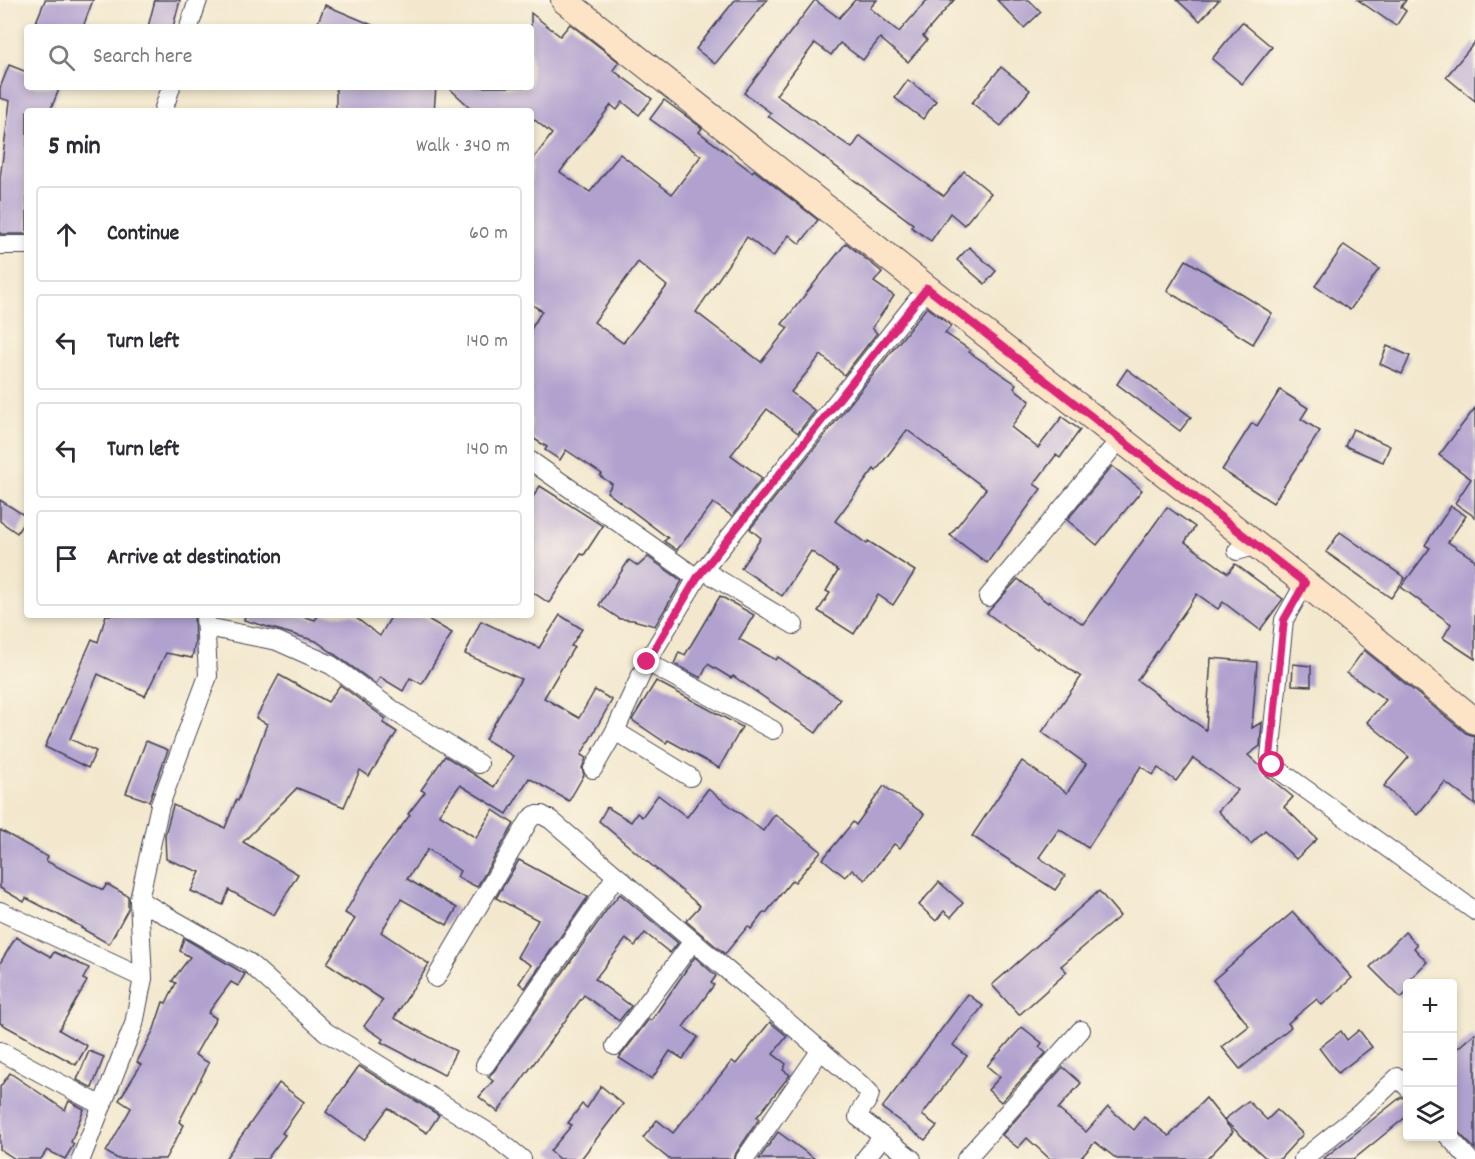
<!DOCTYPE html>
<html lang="en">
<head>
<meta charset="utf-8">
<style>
  :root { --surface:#fff; --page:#f7f7f7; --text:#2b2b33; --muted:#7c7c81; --line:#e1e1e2 }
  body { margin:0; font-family:Dekko,sans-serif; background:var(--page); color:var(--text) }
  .controls { position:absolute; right:18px; bottom:18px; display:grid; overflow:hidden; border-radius:6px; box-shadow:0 3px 9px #0003 }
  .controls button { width:54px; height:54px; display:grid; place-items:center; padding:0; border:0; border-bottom:2px solid var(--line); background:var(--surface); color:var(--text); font:30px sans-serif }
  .stop { position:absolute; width:18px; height:18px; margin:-14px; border:4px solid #db2777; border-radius:50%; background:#fff }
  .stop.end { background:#db2777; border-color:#fff; box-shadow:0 2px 6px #0008 }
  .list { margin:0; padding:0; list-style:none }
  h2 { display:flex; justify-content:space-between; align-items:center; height:78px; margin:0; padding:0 24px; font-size:26px }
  h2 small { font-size:20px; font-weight:400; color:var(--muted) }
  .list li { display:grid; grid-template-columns:39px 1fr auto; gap:18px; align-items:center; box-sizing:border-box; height:96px; margin:0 12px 12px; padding:0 12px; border:2px solid var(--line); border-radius:6px }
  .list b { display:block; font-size:22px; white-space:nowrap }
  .list em { font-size:20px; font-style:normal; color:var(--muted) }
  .icon { flex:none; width:33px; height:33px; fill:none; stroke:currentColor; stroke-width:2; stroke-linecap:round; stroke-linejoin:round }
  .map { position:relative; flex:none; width:1475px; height:1159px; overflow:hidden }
  .search { position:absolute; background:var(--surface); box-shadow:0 3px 9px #0003; left:24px; top:24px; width:510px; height:66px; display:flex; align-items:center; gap:15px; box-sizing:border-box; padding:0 21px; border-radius:6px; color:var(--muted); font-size:22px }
  .panel { position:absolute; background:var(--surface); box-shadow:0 3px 9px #0003; left:24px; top:108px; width:510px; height:510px; border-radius:6px }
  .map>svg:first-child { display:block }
  .building { fill:#b1a1cf; fill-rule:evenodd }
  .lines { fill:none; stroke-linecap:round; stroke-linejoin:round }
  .street-casing { stroke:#414051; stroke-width:20 }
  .secondary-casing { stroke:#414051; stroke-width:28 }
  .street { stroke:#fff; stroke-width:18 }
  .secondary { stroke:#fee4c6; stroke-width:26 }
  .route { stroke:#db2777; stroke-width:8 }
</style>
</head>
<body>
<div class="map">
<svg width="1475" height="1159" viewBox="0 0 1475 1159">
  <rect width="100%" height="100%" fill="#fcf5e5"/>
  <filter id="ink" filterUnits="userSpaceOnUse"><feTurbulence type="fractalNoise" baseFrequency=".0167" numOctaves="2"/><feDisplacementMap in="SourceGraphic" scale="12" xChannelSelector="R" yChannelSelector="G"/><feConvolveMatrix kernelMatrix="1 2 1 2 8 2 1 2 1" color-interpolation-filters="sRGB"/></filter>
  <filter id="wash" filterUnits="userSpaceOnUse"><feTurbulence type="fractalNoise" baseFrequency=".008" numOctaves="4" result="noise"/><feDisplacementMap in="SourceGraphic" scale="24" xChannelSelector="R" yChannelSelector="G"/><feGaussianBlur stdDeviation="1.35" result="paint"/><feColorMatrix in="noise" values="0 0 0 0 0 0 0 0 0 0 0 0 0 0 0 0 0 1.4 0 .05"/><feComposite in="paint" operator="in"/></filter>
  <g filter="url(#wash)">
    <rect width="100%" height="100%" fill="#f3e8ce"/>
    <g id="blocks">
      <g class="building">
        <polygon points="45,0 93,0 83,27 34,27"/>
        <polygon points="155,0 180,0 173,27 148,27"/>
        <polygon points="735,0 767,0 715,64 696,49"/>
        <polygon points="815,0 839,18 855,0 877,0 870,8 899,32 927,0 954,0 923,36 927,40 908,62 880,38 863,60 840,43 831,55 815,43 776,95 852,148 860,136 944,196 964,171 991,193 964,225 950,213 931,241 911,227 913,224 768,116 771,113 744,93"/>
        <polygon points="997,0 1029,0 1041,12 1024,28"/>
        <polygon points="1177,0 1219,0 1200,21"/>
        <polygon points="1358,0 1406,0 1401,7 1406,11 1396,26"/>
        <polygon points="325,5 377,27 316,27"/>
        <path d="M531 13 560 36 570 24 619 62 613 70 652 99 639 115 623 102 617 110 611 105 560 172 590 192 620 154 672 194 701 156 650 119 664 100 702 128 699 132 752 172 754 170 818 220 800 244 789 235 773 257 747 237 696 312 761 362 788 328 782 324 846 243 882 272 874 282 894 296 872 328 877 333 844 375 821 355 791 392 815 411 798 433 767 409 731 455 762 478 732 516 713 503 677 550 664 541 668 538 607 492 612 484 600 476 602 474 566 450 560 460 545 450 547 447 531 437V329L542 311 531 304V162L552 134 531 117V111H474L448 87H531ZM638 262 667 286 623 343 594 322Z"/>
        <polygon points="1242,22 1272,47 1242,84 1212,59"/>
        <polygon points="1475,42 1475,101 1446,77"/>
        <polygon points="9,65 27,72 27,87 60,87 50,111 27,111 27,234 0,234 0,179 10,101 0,98 0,88"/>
        <polygon points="1001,67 1030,90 1001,126 972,103"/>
        <polygon points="908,80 936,101 923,119 895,98"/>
        <polygon points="336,87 436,87 434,111 336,111"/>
        <polygon points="1344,245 1379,269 1350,310 1315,286"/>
        <polygon points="969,247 996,271 985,284 957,260"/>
        <polygon points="1186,260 1272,313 1253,344 1167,291"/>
        <polygon points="927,307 951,326 945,333 970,350 969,352 1016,384 1014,388 1030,401 1011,427 1038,448 1062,417 1080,430 1060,458 1056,455 1034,484 1041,489 987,563 950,535 986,489 907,430 876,471 874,469 835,521 867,544 868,541 915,571 893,605 878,595 854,634 818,611 830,593 826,591 838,571 811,551 782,596 741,568 761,538 750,529"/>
        <polygon points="1387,346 1410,356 1402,374 1380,364"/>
        <polygon points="1127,369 1191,417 1180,431 1117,384"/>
        <polygon points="1280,390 1308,408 1301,419 1320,431 1273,503 1222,470 1252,423 1257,426"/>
        <polygon points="1475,408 1475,517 1455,503 1471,479 1439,455"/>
        <polygon points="1353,429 1390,446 1383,462 1345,446"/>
        <polygon points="1112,466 1142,490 1097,545 1067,520"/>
        <polygon points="540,486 603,526 584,555 581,554 549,603 531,591 531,500"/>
        <polygon points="0,500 27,517 17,533 0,521"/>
        <polygon points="1451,506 1466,516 1448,542 1475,560 1475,659 1443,638 1451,624 1401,587 1430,548 1425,545"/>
        <polygon points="1167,507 1195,527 1185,542 1228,573 1235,564 1283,599 1260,630 1223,602 1218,609 1197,594 1137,680 1206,730 1211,658 1257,662 1252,728 1262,722 1260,746 1248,755 1261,767 1265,774 1293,797 1284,807 1317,839 1296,859 1265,830 1251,844 1218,811 1238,790 1193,758 1176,781 1158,768 1153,775 1141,766 1088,848 1059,829 1039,857 1065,876 1055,890 972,836 1022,761 1067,793 1086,764 1042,732 1081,677 1038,647 1037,649 1018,636 987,613 1018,579 1048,603 1049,601 1083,624"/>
        <polygon points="1340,532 1405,578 1391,598 1326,552"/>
        <polygon points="648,557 682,581 655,626 633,620 620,619 599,605 629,560 638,566"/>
        <polygon points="720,596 754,615 739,639 776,660 778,657 840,699 816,733 733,676 731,678 708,664 701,678 674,664 679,652 685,655"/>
        <polygon points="106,615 194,615 195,643 192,658 166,653 145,696 98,674 70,739 96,751 88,768 45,747 92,639 98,642"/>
        <polygon points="245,615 298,615 315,620 319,615 352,615 380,636 392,615 421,615 452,633 422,684 410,678 403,691 380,677 376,684 316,641 244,620"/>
        <polygon points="560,615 582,629 571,646 574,647 544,698 579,718 595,690 612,700 581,755 586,758 582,768 584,775 569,801 529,778 507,814 460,785 439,814 476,838 493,810 514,824 477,887 457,877 460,871 428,849 407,879 457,908 447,925 401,899 381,932 429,964 394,1018 456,1051 444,1075 381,1042 383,1039 364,1026 383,1000 327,963 355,919 345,913 375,861 410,815 408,814 425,792 421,790 445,756 494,787 513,756 485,739 521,679 465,654 481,621 539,648"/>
        <polygon points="1364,650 1466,733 1475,736 1475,805 1445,782 1417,815 1384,786 1409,757 1367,722 1386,700 1347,673"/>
        <polygon points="1293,664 1311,666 1311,686 1292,685"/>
        <polygon points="279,675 328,702 340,685 386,719 383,723 397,732 369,776 360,770 344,807 297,788 243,842 298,874 274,915 229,890 223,905 191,891 200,872 166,859 165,835 173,805 225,828 236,800 238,801 267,724 256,718"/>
        <polygon points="656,681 742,727 719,768 668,740 666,743 632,720"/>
        <polygon points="146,741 168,750 149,801 126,793"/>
        <polygon points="884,786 924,814 900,848 894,844 865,880 852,869 845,877 823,859 853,822 856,825"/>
        <polygon points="708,789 763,831 775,814 821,851 795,882 792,880 766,913 764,912 751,929 748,926 725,954 686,921 700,906 599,821 607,807 631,822 637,813 642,817 658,795 687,817"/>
        <polygon points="0,830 48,857 46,861 103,890 107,884 128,896 128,909 109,944 81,928 82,927 26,898 24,902 0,888"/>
        <polygon points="519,860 588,897 525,988 519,983 531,965 517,957 538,920 496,898"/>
        <polygon points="939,882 963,903 951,917 944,911 936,921 919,905"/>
        <polygon points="1099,891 1120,916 1061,966 1067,972 1019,1015 992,985"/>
        <polygon points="620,894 678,943 670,953 645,933 635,946 626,939 595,979 631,1006 619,1021 584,995 498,1112 479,1097 493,1081 488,1077 494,1071 608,908"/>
        <polygon points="1293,912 1352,978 1322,1005 1317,999 1288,1023 1291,1027 1240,1069 1222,1047 1249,1026 1213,980"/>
        <polygon points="1405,932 1417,945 1414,948 1427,962 1410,979 1414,984 1407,984 1407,992 1401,998 1370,967"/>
        <polygon points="16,937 51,957 54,952 89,968 83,979 87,981 59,1030 87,1046 76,1065 0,1023 0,963"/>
        <polygon points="184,938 245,974 238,986 231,982 208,1013 216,1018 195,1055 209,1063 179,1122 184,1125 165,1159 118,1159 106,1152 131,1108 119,1100 141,1065 137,1062 154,1029 163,1002 166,1003 176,983 172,981 190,957 180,951"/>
        <polygon points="695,957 716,976 711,983 714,985 683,1027 698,1037 683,1059 670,1051 652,1079 619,1058 649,1019 651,1021"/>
        <polygon points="968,994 983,1006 953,1045 967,1056 922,1115 937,1126 925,1140 882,1108"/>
        <polygon points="770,1022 787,1036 773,1054 786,1064 783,1070 790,1075 757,1117 759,1119 736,1153 734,1159 669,1159 643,1138 657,1120 673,1133 732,1061 736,1064"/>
        <polygon points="1022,1027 1042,1043 1039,1047 1046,1053 1001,1102 988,1090 1000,1077 987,1066"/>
        <polygon points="1359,1030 1372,1047 1338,1073 1319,1048 1341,1031 1347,1040"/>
        <polygon points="1475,1033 1475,1149 1452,1126 1452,1053"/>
        <polygon points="89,1051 104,1057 92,1088 77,1080"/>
        <polygon points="359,1066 439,1115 427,1133 388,1108 364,1140 326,1112"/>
        <polygon points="1063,1067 1081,1083 1058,1109 1086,1132 1108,1107 1134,1130 1144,1117 1169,1136 1206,1098 1233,1132 1207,1159 1117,1159 1095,1142 1080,1159 1050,1159 1027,1138 1018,1148 1002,1135"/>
        <polygon points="10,1073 65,1110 69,1101 84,1109 71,1142 74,1144 65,1159 47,1150 41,1159 15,1159 0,1149 0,1087"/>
        <polygon points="279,1083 304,1102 282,1133 285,1135 267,1159 225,1159"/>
        <polygon points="601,1086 623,1104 581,1159 559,1159 550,1151 572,1125 568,1123 582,1104 587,1108"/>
        <polygon points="1401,1097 1407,1099 1407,1116 1354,1159 1323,1159"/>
        <polygon points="1248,1101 1267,1120 1277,1110 1303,1134 1280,1159 1267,1159 1224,1120"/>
        <polygon points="778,1132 815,1159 759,1159"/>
      </g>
    </g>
  </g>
  <g filter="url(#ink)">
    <use href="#blocks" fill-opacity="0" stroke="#414051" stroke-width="1.5"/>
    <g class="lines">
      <g class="street-casing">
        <g id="street">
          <polyline points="189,27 198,0"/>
          <polyline points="163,111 171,87"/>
          <polyline points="0,245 27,245"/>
          <polyline points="531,461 697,578"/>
          <polyline points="1237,551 1258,545"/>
          <polyline points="703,570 794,625"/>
          <polyline points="1305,583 1284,620 1270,757 1272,765 1475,911"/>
          <polyline points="988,597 1121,438"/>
          <polyline points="207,627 277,641 331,665 403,717 479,764"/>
          <polyline points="647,662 773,730"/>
          <polyline points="615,731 690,777"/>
          <polyline points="593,769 615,731 647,662 697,578 927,288"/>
          <polyline points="139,900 248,962 326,1032 491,1134 522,1159"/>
          <polyline points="0,911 143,978"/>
          <path d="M436 978 530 819 535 815H542L551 820 865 1088 870 1093C869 1103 859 1108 858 1117L912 1159"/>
          <polyline points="615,1046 693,941"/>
          <polyline points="0,1051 102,1106"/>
          <polyline points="485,1065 616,876"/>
          <polyline points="1448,1136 1469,1159"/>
          <polyline points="81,1159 134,1024 143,978 139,900 160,805 208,676 205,615"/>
          <polyline points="745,1159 821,1050"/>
          <polyline points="865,1159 883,1136"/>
          <polyline points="966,1159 1081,1030"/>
          <polyline points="1303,1159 1359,1114 1398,1077 1408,1088"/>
        </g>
      </g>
      <g class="secondary-casing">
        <polyline id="secondary" points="564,0 927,288 1305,583 1475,721"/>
      </g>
      <use href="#street" class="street"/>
      <use href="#secondary" class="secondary"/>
    </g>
  </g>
  <g class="lines" filter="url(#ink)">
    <polyline class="route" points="647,662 697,578 927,288 1305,583 1284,620 1270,757 1272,765"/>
  </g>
</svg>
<div class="controls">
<button>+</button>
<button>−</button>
<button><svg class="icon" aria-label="layers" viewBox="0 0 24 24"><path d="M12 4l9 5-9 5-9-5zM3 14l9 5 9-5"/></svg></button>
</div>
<div class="stop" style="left:1272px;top:765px"></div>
<div class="stop end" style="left:647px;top:662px"></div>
<div class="search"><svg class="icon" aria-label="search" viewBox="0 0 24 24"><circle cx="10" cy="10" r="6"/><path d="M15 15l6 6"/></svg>Search here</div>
<section class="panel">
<h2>5 min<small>Walk · 340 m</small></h2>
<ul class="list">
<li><svg class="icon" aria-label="ahead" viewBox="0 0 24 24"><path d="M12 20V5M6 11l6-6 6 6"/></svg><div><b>Continue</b></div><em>60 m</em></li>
<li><svg class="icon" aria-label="left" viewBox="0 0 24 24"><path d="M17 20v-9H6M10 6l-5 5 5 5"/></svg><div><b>Turn left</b></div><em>140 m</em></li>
<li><svg class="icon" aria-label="left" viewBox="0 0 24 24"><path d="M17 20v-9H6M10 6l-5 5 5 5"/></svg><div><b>Turn left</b></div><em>140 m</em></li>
<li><svg class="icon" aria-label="arrive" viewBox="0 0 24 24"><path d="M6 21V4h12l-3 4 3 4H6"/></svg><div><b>Arrive at destination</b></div></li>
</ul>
</section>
</div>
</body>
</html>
